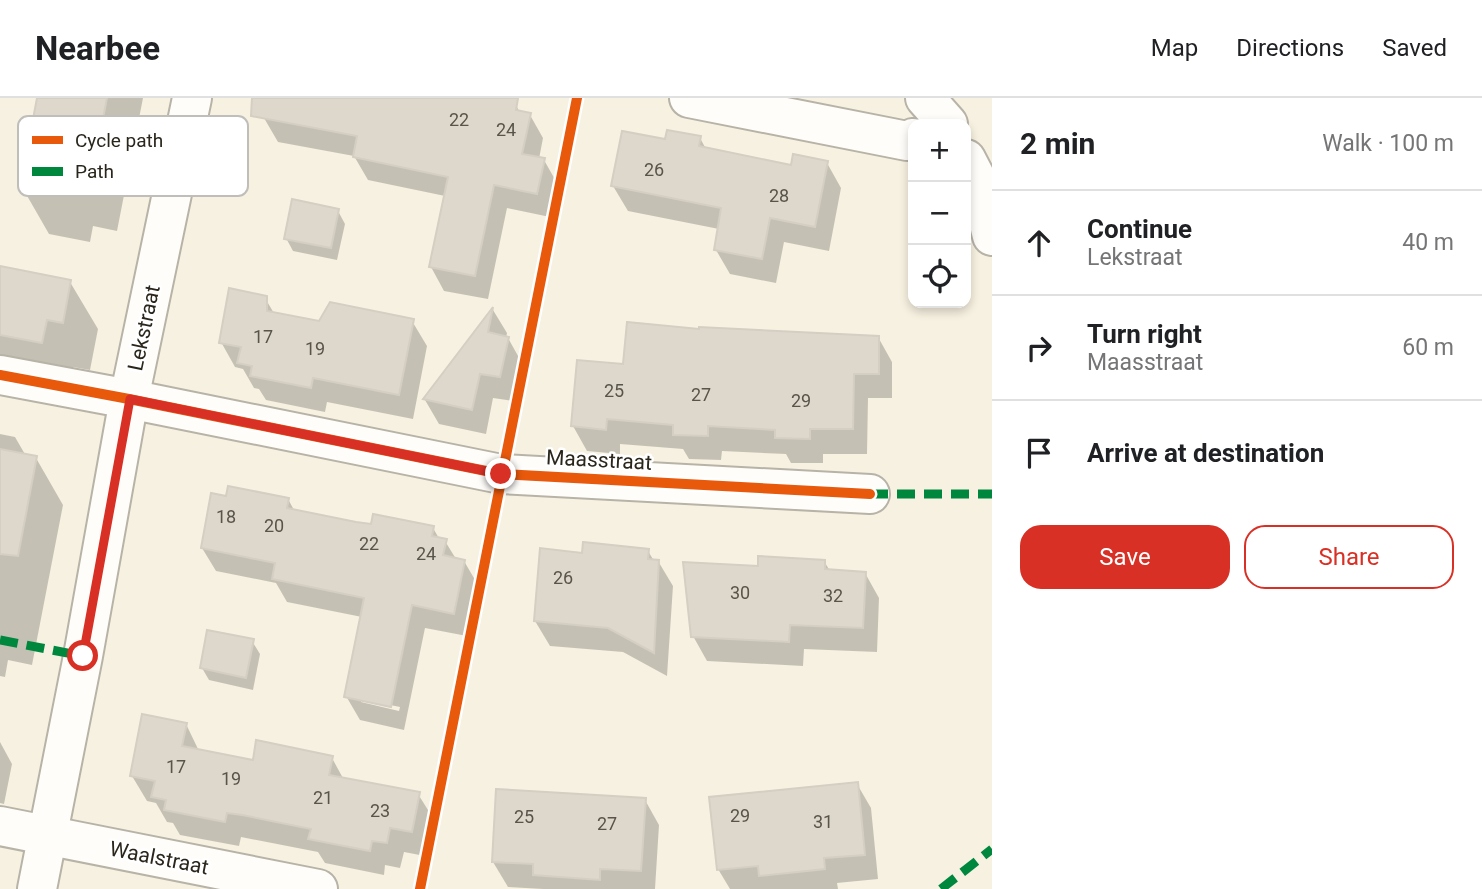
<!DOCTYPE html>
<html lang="en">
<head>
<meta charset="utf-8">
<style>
  :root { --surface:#fff; --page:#f2f2f2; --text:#202124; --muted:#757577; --line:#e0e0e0; --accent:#d93025 }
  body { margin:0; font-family:Roboto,sans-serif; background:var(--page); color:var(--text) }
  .controls { position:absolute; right:21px; top:21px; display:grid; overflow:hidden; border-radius:14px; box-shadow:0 4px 10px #0003 }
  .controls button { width:63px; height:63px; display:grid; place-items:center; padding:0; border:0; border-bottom:2px solid var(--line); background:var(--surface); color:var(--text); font:35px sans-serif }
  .stop { position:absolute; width:21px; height:21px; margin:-16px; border:5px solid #d93025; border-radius:50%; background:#fff }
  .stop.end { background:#d93025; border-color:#fff; box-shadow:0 2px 7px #0008 }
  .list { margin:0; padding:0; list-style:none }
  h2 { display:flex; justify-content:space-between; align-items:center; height:91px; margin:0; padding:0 28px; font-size:30px }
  h2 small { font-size:23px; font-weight:400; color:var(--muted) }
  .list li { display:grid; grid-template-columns:46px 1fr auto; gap:21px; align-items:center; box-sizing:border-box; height:105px; padding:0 28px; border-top:2px solid var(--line) }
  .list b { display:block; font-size:26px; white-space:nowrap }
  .list p { margin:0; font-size:23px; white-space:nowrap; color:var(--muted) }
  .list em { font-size:23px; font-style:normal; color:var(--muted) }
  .actions { display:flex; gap:14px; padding:21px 28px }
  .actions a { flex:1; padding:16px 0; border:2px solid var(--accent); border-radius:21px; text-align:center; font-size:24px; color:var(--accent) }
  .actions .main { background:var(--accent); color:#fff }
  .icon { flex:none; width:38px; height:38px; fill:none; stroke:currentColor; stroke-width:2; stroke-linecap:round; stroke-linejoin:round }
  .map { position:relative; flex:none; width:992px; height:791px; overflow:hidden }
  header { display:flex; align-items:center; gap:42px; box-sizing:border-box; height:98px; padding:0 35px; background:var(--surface); border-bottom:2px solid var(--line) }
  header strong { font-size:33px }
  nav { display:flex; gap:38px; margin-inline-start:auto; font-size:24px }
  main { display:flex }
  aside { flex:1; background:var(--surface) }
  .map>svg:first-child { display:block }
  .shadow { fill:#0003; fill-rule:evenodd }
  .building { fill:#ded8cc; stroke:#d4cec3; stroke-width:2 }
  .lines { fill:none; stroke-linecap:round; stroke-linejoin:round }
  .minor-casing { stroke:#b8b3a7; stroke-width:42 }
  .minor { stroke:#fefdfa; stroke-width:38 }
  .quiet { stroke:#00873e; stroke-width:9; stroke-dasharray:18 9; stroke-linecap:butt }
  .cycleway-casing { stroke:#fff; stroke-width:15 }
  .cycleway { stroke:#e8590c; stroke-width:10 }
  .route { stroke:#d93025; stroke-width:9 }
  .labels { text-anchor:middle; stroke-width:5; stroke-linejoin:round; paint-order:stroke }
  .number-label { font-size:18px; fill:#59544a }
  .street-label { font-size:21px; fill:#2a261c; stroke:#fff }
  .key { fill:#fff; stroke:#bfbebb; stroke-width:2 }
  .key-label { font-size:19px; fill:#2a261c }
</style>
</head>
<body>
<header>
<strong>Nearbee</strong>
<nav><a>Map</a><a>Directions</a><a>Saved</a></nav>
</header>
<main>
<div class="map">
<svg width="992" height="791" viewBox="0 0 992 791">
  <rect width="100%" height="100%" fill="#f7f1e1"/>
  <g class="shadow">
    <polygon points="39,0 143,0 117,133 93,128 90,144 49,136 22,89"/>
    <polygon points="268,0 498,0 514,3 520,15 530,17 543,40 539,61 544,62 557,85 550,119 507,110 488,201 444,193 431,169 445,98 368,82 354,58 278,44 264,20"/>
    <polygon points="700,40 706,51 793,69 827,65 841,90 829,153 784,144 776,185 730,176 716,152 719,131 628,113 613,88 666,43"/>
    <polygon points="338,113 345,126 337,162 293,153 286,140"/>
    <polygon points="0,170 70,184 98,231 90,272 73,269 69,292 0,279"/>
    <polygon points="265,200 275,217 320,225 412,223 427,248 413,321 327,304 325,314 266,302 259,291 254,290 243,271 235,269 221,244"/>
    <polygon points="493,212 507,235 506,240 508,240 522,265 514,303 493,300 486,336 439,326 425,302"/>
    <polygon points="700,233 878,239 892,264 892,300 868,300 867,356 823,356 823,365 791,365 786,356 722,353 721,362 689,361 683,351 620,346 620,356 587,353 573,328 624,268"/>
    <polygon points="0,336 15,339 26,358 36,360 63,407 32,567 8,562 5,579 0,578"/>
    <path d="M228 399 288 401 294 412 356 425 433 430 440 442 445 443 456 461 464 463 478 487 467 538 425 530 404 632 360 622 346 598 362 519 287 504 276 485 216 473 202 450ZM361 601 400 609 399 613 361 604Z"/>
    <polygon points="648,453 654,463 658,463 673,488 667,578 623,554 550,548 535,523 583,457"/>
    <polygon points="824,463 830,473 865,475 879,500 877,554 804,551 803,568 707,563 693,538 759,470"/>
    <polygon points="252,543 260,556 253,592 209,582 202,570"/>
    <polygon points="186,626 199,653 254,664 332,660 344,682 418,696 433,720 425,758 404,754 400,770 385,767 384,777 325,765 318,754 241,739 239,748 180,737 173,725 167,724 156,705 147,703 132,678"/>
    <polygon points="0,644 12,666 4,706 0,705"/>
    <polygon points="857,686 871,710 878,781 837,785 838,791 730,791 718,771"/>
    <polygon points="645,702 659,727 655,791 543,791 508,789 493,764"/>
  </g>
  <g class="building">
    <polygon points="37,0 107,0 90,87 66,81 63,98 20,90"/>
    <polygon points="252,0 518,0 516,12 531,15 522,56 545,60 537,96 494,87 475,178 429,169 448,79 353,59 357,38 251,18"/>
    <polygon points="667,32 701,38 699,48 791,67 793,56 828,63 815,129 770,120 762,161 714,152 721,110 611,88 622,33 665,41"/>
    <polygon points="292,101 339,111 331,150 284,141"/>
    <polygon points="0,168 71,182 63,225 47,222 42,245 0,237"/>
    <polygon points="229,190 267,198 267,213 319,223 330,204 414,221 399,297 313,280 311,290 250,278 252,268 237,265 241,249 219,245"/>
    <polygon points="493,209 488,234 509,239 500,279 480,276 472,312 423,301"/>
    <polygon points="627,224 699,231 699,229 879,238 879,276 854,276 853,331 810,331 810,341 775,340 775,332 708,328 708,338 673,337 673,327 607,321 606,332 571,328 577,262 623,266"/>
    <polygon points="0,351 37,358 18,458 0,456"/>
    <polygon points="228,388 289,400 287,410 356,424 371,426 373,416 434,428 432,438 447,441 443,457 465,462 454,516 412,507 391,609 344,599 364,500 272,481 275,465 201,450 211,395 226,398"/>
    <polygon points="583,444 649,451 648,461 659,462 654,555 608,530 534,523 540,450 582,455"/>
    <polygon points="758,458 825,462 825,471 866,474 863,530 790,527 789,544 691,539 683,464 758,468"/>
    <polygon points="207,532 254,541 246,580 200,570"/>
    <polygon points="142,616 187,625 182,648 253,662 256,642 333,658 329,677 420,694 412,734 390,730 387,745 372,743 370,753 308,741 311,731 242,717 227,715 225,724 164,712 166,702 151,699 155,683 130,678"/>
    <polygon points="858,684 865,757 824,760 825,771 759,778 758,768 717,772 709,699"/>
    <polygon points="496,691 646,700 641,773 600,771 600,782 533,777 533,766 492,764"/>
  </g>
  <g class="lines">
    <g class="minor-casing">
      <g id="minor">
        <polyline points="689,0 907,43 913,40"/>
        <polyline points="925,0 948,26"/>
        <polyline points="966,61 979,86 992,138"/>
        <polyline points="0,277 129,301 501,376 870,396"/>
        <polyline points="0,728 318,791"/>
        <polyline points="37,791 83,558 129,301 192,0"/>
      </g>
    </g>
    <use href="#minor" class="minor"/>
    <g class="quiet">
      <polyline points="870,396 992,396"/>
      <polyline points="0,542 83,558"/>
      <polyline points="941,791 992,751"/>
    </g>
    <g class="cycleway-casing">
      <g id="cycleway">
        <polyline points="0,277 129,301 501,376 870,396"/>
        <polyline points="420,791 577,0"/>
      </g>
    </g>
    <use href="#cycleway" class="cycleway"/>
  </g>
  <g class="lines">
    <polyline class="route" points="83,558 130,301 501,376"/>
  </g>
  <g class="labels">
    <g class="number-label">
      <text x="459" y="28">22</text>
      <text x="506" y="38">24</text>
      <text x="654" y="78">26</text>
      <text x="779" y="104">28</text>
      <text x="263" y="245">17</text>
      <text x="315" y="257">19</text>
      <text x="614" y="299">25</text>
      <text x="701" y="303">27</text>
      <text x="801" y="309">29</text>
      <text x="226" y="425">18</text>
      <text x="274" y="434">20</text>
      <text x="369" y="452">22</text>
      <text x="426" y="462">24</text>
      <text x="563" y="486">26</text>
      <text x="740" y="501">30</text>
      <text x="833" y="504">32</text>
      <text x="176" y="675">17</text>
      <text x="231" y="687">19</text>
      <text x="323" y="706">21</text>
      <text x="380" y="719">23</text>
      <text x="740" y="724">29</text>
      <text x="524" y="725">25</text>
      <text x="823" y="730">31</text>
      <text x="607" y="732">27</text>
    </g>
    <g class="street-label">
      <text transform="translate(144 230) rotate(-78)" y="7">Lekstraat</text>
      <text transform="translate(599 362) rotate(3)" y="7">Maasstraat</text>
      <text transform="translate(159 760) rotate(11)" y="7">Waalstraat</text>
    </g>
  </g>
  <rect x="18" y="18" width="230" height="80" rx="10" class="key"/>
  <rect x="32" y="38" width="31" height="8" fill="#e8590c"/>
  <rect x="32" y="69" width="31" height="9" fill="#00873e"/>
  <g class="key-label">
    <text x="75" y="49">Cycle path</text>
    <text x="75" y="80">Path</text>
  </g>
</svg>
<div class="controls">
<button>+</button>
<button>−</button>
<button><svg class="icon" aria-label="locate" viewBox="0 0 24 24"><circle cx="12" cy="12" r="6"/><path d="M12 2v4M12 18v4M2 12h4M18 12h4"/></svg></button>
</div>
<div class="stop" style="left:83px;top:558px"></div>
<div class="stop end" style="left:501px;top:376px"></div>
</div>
<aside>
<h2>2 min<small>Walk · 100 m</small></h2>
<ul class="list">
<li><svg class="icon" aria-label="ahead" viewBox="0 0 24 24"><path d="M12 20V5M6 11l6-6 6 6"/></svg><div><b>Continue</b><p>Lekstraat</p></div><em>40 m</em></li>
<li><svg class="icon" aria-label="right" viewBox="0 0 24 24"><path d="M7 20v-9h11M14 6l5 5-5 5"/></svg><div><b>Turn right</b><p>Maasstraat</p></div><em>60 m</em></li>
<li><svg class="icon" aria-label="arrive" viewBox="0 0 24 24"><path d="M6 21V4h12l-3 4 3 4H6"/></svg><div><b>Arrive at destination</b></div></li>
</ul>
<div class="actions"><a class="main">Save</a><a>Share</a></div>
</aside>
</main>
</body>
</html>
